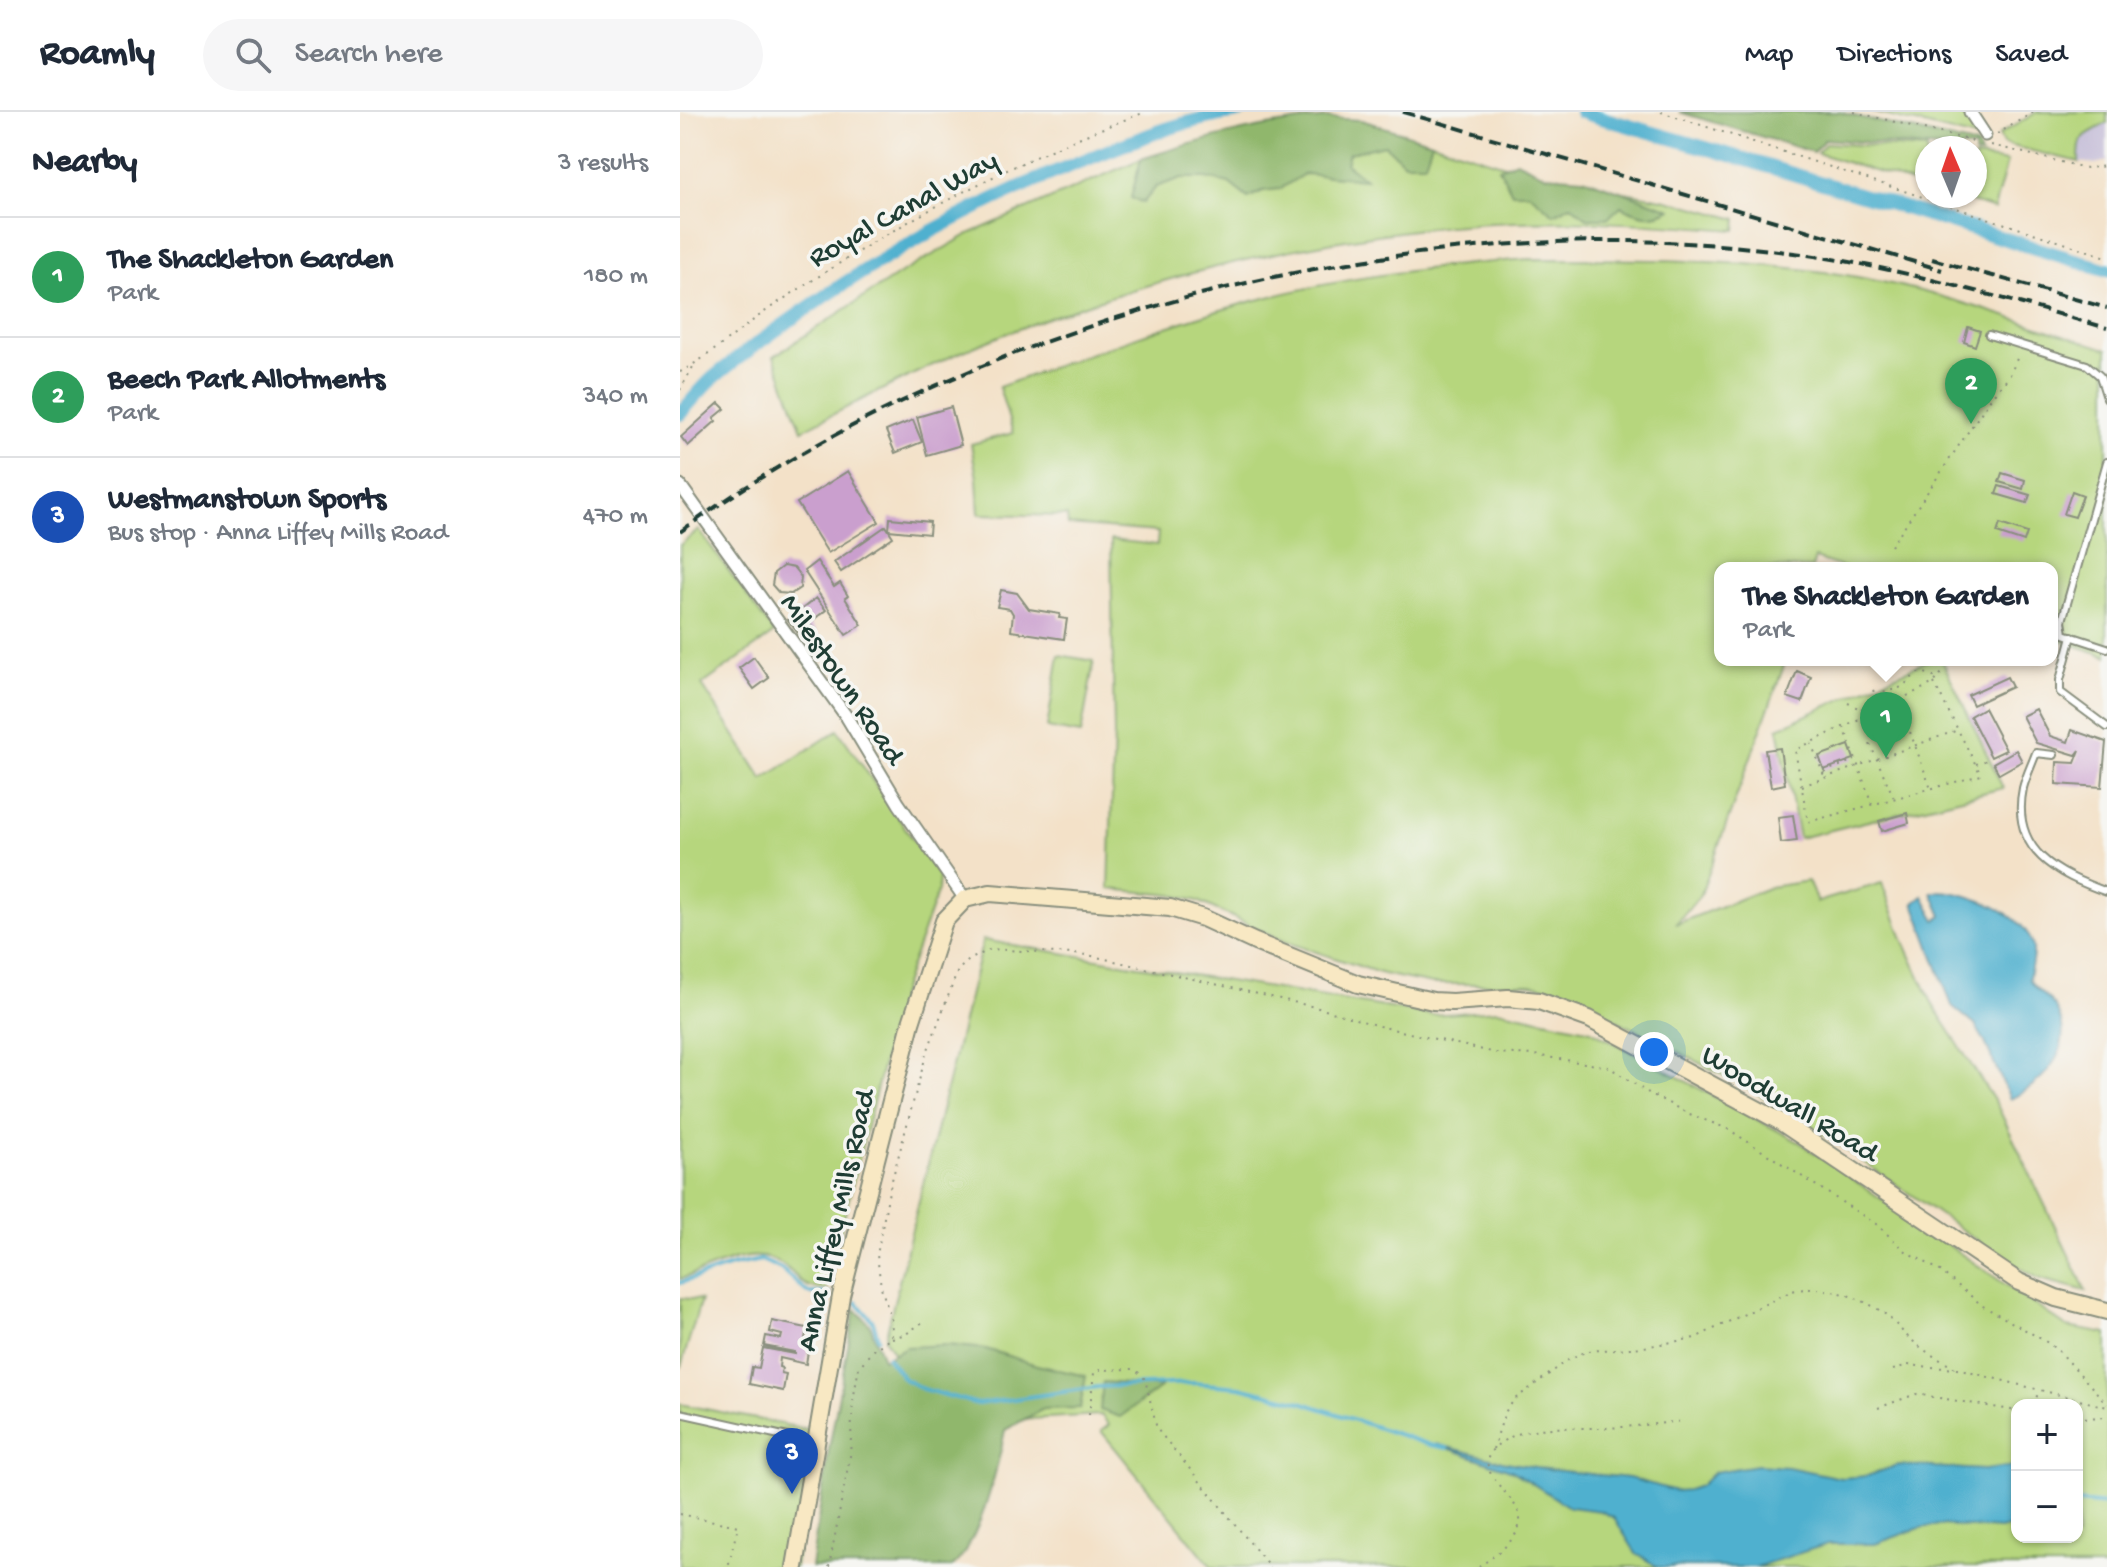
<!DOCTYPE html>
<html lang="en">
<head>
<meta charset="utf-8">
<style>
  :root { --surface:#fff; --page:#f6f6f7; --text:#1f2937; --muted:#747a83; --line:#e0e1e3; --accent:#db2777 }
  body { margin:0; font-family:"Gochi Hand",sans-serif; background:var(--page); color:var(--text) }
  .controls { position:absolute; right:24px; bottom:24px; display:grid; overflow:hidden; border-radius:16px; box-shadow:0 2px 6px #0004 }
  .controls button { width:72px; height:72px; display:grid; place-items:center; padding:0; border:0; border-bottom:2px solid var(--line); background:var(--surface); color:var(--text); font:40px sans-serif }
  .compass { position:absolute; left:1235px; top:24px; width:72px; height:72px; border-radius:50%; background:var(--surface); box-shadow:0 2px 6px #0004; rotate:358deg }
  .you { position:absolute; left:974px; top:940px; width:28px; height:28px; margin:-20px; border:6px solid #fff; border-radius:50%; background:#1a73e8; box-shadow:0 0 0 12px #1a73e833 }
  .badge { display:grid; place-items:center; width:52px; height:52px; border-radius:50%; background:var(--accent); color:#fff; font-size:26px; font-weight:700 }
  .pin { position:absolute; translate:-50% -66px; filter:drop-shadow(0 2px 4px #0008) }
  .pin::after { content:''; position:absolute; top:42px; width:28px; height:24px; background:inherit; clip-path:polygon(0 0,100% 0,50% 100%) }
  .popup { position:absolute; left:1034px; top:450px; width:344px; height:104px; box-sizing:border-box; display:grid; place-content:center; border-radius:16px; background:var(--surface); filter:drop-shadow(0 2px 6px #0005); font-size:26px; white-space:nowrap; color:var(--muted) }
  .popup b { font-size:30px; color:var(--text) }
  .popup::after { content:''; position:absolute; left:50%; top:100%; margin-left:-16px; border:16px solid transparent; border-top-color:var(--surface) }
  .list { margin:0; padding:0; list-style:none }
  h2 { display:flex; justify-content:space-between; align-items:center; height:104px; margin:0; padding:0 32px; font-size:34px }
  h2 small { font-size:26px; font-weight:400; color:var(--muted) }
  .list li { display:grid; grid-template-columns:52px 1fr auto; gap:24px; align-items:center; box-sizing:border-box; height:120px; padding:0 32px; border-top:2px solid var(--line) }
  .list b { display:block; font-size:30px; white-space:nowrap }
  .list p { margin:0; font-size:26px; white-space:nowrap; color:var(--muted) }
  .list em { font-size:26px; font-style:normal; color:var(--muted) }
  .icon { flex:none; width:44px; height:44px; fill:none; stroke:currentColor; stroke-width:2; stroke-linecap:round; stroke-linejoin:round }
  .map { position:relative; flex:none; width:1427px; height:1455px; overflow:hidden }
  header { display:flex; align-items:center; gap:48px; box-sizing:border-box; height:112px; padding:0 40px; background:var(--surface); border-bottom:2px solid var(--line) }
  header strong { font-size:38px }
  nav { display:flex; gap:44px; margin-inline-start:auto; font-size:28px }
  .search { width:560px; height:72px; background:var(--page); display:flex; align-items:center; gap:20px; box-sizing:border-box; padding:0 28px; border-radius:44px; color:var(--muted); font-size:30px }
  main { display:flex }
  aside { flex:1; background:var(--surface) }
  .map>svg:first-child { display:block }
  .industrial { fill:#c7c0d9 }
  .green { fill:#b6d67d; stroke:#6a8a58; stroke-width:2; fill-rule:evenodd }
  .forest { fill:#90b76c; stroke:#587a50; stroke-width:2 }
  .water { fill:#50b0cf; stroke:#387682; stroke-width:2 }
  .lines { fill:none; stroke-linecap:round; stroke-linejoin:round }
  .stream { stroke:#50b0cf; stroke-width:4 }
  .canal { stroke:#50b0cf; stroke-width:14 }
  .building { fill:#ca9fce }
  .service-casing { stroke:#898f7e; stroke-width:10 }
  .minor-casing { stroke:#898f7e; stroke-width:15 }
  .secondary-casing { stroke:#898f7e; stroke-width:20 }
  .path { stroke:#898f7e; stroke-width:2; stroke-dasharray:2 6; stroke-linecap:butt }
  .service { stroke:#fff; stroke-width:6 }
  .minor { stroke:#fff; stroke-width:11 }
  .secondary { stroke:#f8e8c3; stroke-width:16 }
  .rail { stroke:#1f3d34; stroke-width:4; stroke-dasharray:12 6; stroke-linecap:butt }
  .labels { text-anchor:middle; stroke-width:7; stroke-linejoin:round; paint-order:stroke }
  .street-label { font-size:30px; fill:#1f3d34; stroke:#f6f6f2 }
</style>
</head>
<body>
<header>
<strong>Roamly</strong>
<div class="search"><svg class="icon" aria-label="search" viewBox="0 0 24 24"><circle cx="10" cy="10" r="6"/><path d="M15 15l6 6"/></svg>Search here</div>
<nav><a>Map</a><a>Directions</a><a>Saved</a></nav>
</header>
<main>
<aside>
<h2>Nearby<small>3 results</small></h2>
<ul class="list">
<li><span class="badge" style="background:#2e9e5b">1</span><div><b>The Shackleton Garden</b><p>Park</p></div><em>180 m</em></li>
<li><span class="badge" style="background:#2e9e5b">2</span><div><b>Beech Park Allotments</b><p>Park</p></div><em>340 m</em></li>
<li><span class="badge" style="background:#1a4fb4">3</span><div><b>Westmanstown Sports</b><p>Bus stop · Anna Liffey Mills Road</p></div><em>470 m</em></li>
</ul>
</aside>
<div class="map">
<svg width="1427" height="1455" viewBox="0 0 1427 1455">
  <rect width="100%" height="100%" fill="#f6f6f2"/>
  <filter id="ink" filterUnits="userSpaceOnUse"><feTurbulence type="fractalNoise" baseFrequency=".0125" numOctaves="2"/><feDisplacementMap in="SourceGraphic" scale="16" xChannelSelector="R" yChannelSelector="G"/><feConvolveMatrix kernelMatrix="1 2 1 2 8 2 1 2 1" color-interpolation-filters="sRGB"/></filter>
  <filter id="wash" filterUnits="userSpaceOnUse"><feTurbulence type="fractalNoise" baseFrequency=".006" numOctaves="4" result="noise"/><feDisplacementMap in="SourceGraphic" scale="32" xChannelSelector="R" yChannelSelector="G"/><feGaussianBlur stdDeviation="1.8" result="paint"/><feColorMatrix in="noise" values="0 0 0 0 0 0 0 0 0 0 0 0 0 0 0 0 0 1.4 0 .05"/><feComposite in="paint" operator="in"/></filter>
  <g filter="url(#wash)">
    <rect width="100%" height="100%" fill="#f3e1c8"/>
    <polygon class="industrial" points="1427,11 1427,49 1415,52 1399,50 1397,34 1400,27"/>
    <g class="green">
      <polygon points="1192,0 1286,0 1303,28"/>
      <path d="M1357 0H1427V11C1402 26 1399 21 1399 50L1323 32 1319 23Z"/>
      <path d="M681 8 860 64 987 88 1057 107 1056 118C953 110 845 104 741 117 587 136 429 177 286 238 230 262 176 291 122 318L94 244 216 164 289 122 461 47V76L502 64 656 56Z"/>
      <polygon points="1146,31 1247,37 1247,76 1137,41"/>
      <polygon points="1295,45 1327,50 1314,97 1273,84 1295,84"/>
      <path d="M849 147C950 147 1052 147 1152 161 1246 174 1337 209 1427 237V544L1372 526V456H1164L1135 446 1132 456H1040V548H1106L1021 782 996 812 1090 775 1128 769 1137 790 1202 771 1225 832 1253 893 1317 993 1406 1179 1360 1167 1324 1147 1120 1006 1058 971 876 877 850 872H752L703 862 606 830 518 789 492 783 429 777 434 622 431 428 477 433 478 420 388 413 387 404 299 402 297 366 291 332 333 321 319 275C403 244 487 212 573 189 663 165 756 154 849 147Z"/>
      <path d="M19 418 94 521 22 573 83 667 158 618 259 765 258 778 220 884 146 1177C120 1177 121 1166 103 1153 72 1131 31 1158 0 1167V433Z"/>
      <polygon points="379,543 414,549 401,622 367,616"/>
      <polygon points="1249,548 1262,548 1323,676 1119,726 1098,616"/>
      <path d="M303 828 752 903 818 898 911 918 1119 1030 1387 1215 1427 1222V1455H532L421 1319 429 1313 421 1303 330 1308 229 1265 205 1227ZM1337 1293H1397V1425H1337Z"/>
      <polygon points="0,1186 21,1188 0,1258"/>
      <polygon points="0,1292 137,1319 115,1455 0,1455"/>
    </g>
    <g class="forest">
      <polygon points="999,0 1159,0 1298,34 1301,43 1295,42 1295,36 1260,36 1145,27 1133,40"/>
      <path d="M649 6 681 8 752 30 745 51H724L705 33 669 41 666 52 686 67 624 62 600 77 583 79 568 86 549 71 526 66H502L476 75 463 91 451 86 461 47C523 27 584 11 649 6Z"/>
      <path d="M836 49 866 63 903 66 991 97C971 107 960 104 941 94L928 106H907L891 93 874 102 849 81H832L819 56Z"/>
      <path d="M175 1197 190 1213 203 1247 226 1235 268 1233 306 1237 357 1253 406 1264 400 1296 363 1297 325 1318C318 1354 300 1431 272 1455H131L149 1336Z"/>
      <polygon points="423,1270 424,1270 481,1275 440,1305 420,1298"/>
    </g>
    <g class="water">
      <path d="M1260 779C1290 781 1347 801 1353 836 1354 847 1350 857 1349 867 1355 879 1369 884 1375 895 1398 934 1364 972 1330 987L1304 928 1295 913 1272 894 1234 791 1243 784 1256 808 1262 804 1252 781Z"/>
      <polygon points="756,1332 826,1350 873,1358 949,1366 996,1379 1008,1378 1020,1374 1034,1360 1077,1353 1108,1355 1161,1366 1187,1364 1218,1353 1304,1358 1337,1354 1337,1413 1320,1417 1260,1413 1240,1416 1195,1432 1148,1432 1076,1455 978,1455 956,1441 934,1406 921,1399 889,1395 833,1359"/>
    </g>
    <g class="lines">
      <g class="stream">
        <polyline points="0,1171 51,1154 81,1148 101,1157 128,1181 150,1182"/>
        <polyline points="176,1190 193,1209 198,1226"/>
        <polyline points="207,1245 224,1267 243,1277 298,1292 418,1275 513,1271 560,1275 621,1290 750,1333 767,1336"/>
        <polyline points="1397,1390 1427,1393"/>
      </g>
      <g class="canal">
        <polyline points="901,0 1057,45 1427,158"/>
        <path d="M0 302C11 290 21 277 33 266 67 238 104 212 141 187 230 127 314 83 415 44 462 25 509 6 560 0"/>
      </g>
    </g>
    <g id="blocks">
      <g class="building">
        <polygon points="1288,215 1300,219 1295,234 1284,230"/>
        <polygon points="39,291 45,297 34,306 36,309 8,334 1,325"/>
        <polygon points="271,295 281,333 247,343 237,305"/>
        <polygon points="233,308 242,330 215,341 206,319"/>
        <polygon points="168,359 199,410 148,441 117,391"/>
        <polygon points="1322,361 1345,368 1343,377 1319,370"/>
        <polygon points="1319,374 1350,383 1347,391 1316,382"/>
        <polygon points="1392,379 1403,383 1395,405 1384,402"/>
        <polygon points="210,406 250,410 249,422 209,418"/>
        <polygon points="1320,412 1347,421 1344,430 1317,421"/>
        <polygon points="206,414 213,425 161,460 154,450"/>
        <polygon points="137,449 154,475 160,471 168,484 165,486 182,513 166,523 124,459"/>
        <polygon points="103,454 114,456 121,465 120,476 111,482 99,481 92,473 94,461"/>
        <polygon points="321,478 337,481 349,497 380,502 379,506 387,507 384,527 331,519 333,502 330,497 317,495"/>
        <polygon points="136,486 146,498 129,511 151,540 139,549 108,508"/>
        <polygon points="74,545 89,566 74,577 59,556"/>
        <polygon points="1117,559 1131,565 1122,590 1107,585"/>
        <polygon points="1327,565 1332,575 1293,593 1288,583"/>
        <polygon points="1304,596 1326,638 1311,645 1290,604"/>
        <polygon points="1356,597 1370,624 1388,630 1392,618 1426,630 1422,675 1376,672 1377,650 1395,651 1400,638 1396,643 1356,631 1342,604"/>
        <polygon points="1169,633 1174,647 1144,658 1139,644"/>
        <polygon points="1100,636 1105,672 1091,675 1085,638"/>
        <polygon points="1336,638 1342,649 1319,662 1313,651"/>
        <polygon points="1227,701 1229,711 1202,719 1199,709"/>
        <polygon points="1113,703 1117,729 1101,731 1098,705"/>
        <polygon points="92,1209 127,1216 124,1232 129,1233 126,1252 100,1246 99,1255 102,1256 101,1261 106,1262 103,1279 69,1272 72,1255 79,1256 83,1236 115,1242 115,1240 84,1234 86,1224 101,1227 102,1223 90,1220"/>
      </g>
    </g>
  </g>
  <g filter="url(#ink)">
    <use href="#blocks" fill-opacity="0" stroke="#898f7e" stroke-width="2"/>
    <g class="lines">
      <g class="service-casing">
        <g id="service">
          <polyline points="1309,223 1407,253 1420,264 1427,286"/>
          <polyline points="1427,350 1382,509 1384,522 1427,536"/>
          <polyline points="1392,524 1380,568 1380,580 1427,615"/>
          <path d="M1374 643 1356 641C1352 652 1346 664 1343 676 1330 739 1377 762 1427 780"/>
          <polyline points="0,1301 135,1331"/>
        </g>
      </g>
      <g class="minor-casing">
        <g id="minor">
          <polyline points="1290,0 1305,23"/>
          <polyline points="0,373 166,604 219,692 285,787"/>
        </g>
      </g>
      <g class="secondary-casing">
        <polyline id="secondary" points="115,1455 161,1184 231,911 264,809 285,787 310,781 490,796 523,806 575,830 678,872 753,889 772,890 828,886 859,889 909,907 1101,1010 1339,1170 1376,1186 1427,1199"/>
      </g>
      <g class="path">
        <polyline points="981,0 1427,145"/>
        <polyline points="1174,0 1293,29"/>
        <polyline points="1317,22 1354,0"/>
        <polyline points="1311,33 1406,56 1427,54"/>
        <path d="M0 260C28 245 53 223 79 204 95 192 113 181 130 170 238 100 345 43 466 0"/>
        <polyline points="0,278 13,255"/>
        <polyline points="1211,434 1313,283 1329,265 1339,242"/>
        <polyline points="1254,571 1301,663 1128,710 1115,638 1254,571 1265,557"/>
        <polyline points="1193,578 1201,595"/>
        <polyline points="1196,583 1222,575 1237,561 1245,561 1256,566"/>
        <polyline points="1219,590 1251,677"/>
        <polyline points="1168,591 1180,597 1184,603"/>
        <polyline points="1181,597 1199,589"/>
        <polyline points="1164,615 1192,692"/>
        <polyline points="1131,631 1145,666"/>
        <polyline points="1190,632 1214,686"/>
        <polyline points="1296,652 1307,648"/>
        <polyline points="1144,660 1175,648"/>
        <polyline points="1122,674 1278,618"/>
        <polyline points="212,1226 226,1222 243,1210"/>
        <polyline points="1213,1258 1227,1253 1277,1257 1427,1295"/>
        <polyline points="1355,1293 1358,1279"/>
        <polyline points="1198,1296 1236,1282 1337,1299"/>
        <polyline points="409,1303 414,1261 419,1258 455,1257 465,1267 477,1317 590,1455"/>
        <polyline points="1397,1306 1427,1305"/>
        <path d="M813 1337 825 1300 835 1287 891 1246 908 1239 964 1235 1015 1226 1112 1179C1141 1172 1177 1183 1202 1200 1214 1208 1222 1221 1234 1230 1247 1241 1262 1249 1277 1257"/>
        <polyline points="0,1402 58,1414 48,1455"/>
        <polyline points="149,1455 170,1344 173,1289 179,1255 193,1238 211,1226 212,1210 201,1175 197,1143 209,1079 246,943 278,858 289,848 311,837 408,843 635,895 699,914 816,941 854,943 929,955 965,979 1007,1001 1048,1017 1196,1112 1227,1140 1259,1158 1303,1194 1365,1229 1381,1241 1427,1292"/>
        <path d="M799 1455C813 1444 838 1429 840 1410 843 1382 777 1356 825 1328 853 1311 892 1317 923 1316 950 1315 976 1312 1003 1309"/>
      </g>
      <use href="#service" class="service"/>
      <use href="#minor" class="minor"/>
      <use href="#secondary" class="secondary"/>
      <g class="rail">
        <polyline points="723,0 1262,158"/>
        <polyline points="1252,147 1427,196"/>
        <path d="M0 420C304 198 756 88 1128 143 1230 158 1328 188 1427 216"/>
      </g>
    </g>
  </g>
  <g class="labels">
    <g class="street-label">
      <text transform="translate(222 95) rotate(-29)" y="10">Royal Canal Way</text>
      <text transform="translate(164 566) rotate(56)" y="10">Milestown Road</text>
      <text transform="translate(1111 990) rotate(31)" y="10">Woodwall Road</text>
      <text transform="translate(154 1108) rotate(-77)" y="10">Anna Liffey Mills Road</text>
    </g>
  </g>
</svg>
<div class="controls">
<button>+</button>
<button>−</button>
</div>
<svg class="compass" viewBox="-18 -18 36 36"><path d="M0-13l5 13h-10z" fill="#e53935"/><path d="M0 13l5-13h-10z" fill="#747a83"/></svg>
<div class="you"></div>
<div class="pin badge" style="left:1206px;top:646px;background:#2e9e5b">1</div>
<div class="popup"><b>The Shackleton Garden</b>Park</div>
<div class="pin badge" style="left:1291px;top:312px;background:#2e9e5b">2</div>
<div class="pin badge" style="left:112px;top:1382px;background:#1a4fb4">3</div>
</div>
</main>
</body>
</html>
